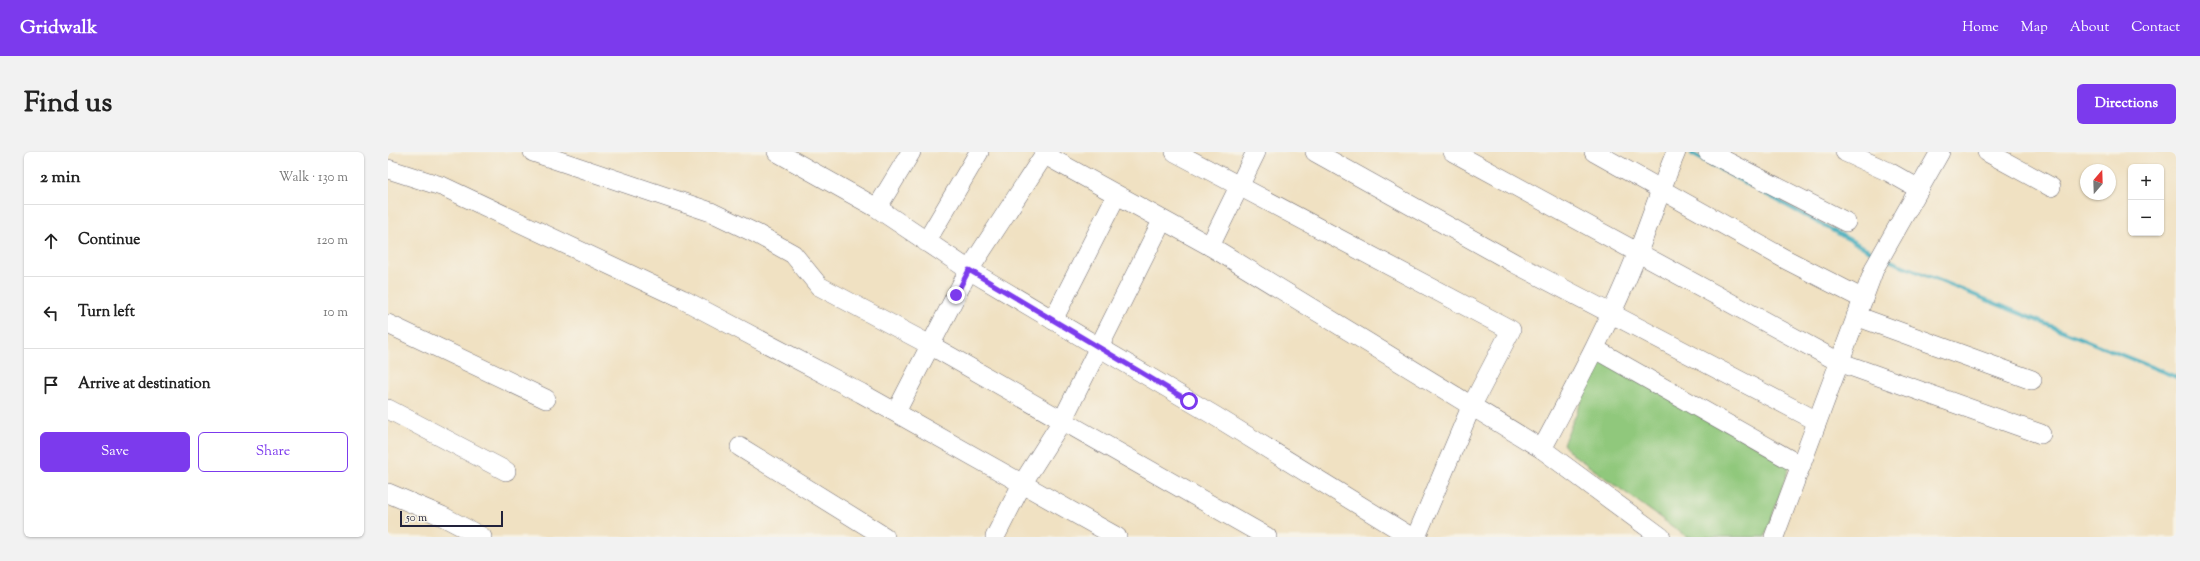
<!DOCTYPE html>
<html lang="en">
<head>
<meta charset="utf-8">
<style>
  :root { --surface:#fff; --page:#f2f2f2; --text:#222; --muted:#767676; --line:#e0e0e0; --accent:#7c3aed }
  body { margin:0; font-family:"Sorts Mill Goudy",serif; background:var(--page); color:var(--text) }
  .controls { position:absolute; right:12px; top:12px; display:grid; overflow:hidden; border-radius:6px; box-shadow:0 1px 3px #0004 }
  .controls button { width:36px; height:36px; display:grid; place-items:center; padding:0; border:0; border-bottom:1px solid var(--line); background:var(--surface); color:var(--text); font:20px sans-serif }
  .compass { position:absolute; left:1692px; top:12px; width:36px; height:36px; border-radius:50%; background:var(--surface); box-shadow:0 1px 3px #0004; rotate:19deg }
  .scale { position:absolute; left:12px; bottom:10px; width:103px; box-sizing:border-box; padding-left:4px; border:2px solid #22223b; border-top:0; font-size:11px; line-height:14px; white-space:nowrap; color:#22223b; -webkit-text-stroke:3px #f7f3e8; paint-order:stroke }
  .stop { position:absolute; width:12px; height:12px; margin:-9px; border:3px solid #7c3aed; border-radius:50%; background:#fff }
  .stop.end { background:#7c3aed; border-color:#fff; box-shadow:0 1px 4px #0008 }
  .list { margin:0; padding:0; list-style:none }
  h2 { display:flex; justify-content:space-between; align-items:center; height:52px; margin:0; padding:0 16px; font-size:17px }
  h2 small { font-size:13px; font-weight:400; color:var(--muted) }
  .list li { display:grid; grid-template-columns:26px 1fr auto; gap:12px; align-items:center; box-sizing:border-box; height:72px; padding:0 16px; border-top:1px solid var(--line) }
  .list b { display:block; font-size:15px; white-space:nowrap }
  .list em { font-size:13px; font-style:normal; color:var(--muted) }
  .actions { display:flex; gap:8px; padding:12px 16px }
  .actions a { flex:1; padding:9px 0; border:1px solid var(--accent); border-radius:6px; text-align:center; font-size:14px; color:var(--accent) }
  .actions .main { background:var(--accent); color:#fff }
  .icon { flex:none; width:22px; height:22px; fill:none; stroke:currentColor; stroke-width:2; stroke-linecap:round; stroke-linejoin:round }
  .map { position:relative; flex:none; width:1788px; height:385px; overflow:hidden; border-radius:6px }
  header { display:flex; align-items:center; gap:24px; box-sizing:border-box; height:56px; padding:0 20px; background:var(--accent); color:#fff }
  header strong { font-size:19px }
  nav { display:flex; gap:22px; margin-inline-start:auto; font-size:14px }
  .intro { display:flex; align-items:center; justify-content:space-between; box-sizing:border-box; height:96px; padding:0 24px }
  h1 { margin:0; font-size:28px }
  .button { padding:10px 18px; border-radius:6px; background:var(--accent); color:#fff; font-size:14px; font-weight:700 }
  main { display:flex; gap:24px; padding:0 24px }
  aside { flex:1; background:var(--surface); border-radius:6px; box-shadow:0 1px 3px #0004 }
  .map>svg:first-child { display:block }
  .green { fill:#90c87b; stroke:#59755b }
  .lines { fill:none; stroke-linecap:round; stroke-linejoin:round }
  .stream { stroke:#3caabb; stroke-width:4 }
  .minor-casing { stroke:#6a656a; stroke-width:20 }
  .minor { stroke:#fff; stroke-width:19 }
  .route { stroke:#7c3aed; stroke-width:5 }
</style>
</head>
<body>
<header>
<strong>Gridwalk</strong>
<nav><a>Home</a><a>Map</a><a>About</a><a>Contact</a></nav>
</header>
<div class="intro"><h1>Find us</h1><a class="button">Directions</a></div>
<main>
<aside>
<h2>2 min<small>Walk · 130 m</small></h2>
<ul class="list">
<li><svg class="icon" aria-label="ahead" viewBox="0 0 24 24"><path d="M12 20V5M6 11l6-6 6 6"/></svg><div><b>Continue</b></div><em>120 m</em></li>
<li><svg class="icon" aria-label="left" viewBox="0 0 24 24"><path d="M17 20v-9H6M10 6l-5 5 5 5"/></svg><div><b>Turn left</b></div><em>10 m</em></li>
<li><svg class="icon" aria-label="arrive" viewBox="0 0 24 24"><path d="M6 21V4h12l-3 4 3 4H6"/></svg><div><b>Arrive at destination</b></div></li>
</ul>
<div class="actions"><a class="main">Save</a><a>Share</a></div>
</aside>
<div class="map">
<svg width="1788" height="385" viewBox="0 0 1788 385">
  <rect width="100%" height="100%" fill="#f7f3e8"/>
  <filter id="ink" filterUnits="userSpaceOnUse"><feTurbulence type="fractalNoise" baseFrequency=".025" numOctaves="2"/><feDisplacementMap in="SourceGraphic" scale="8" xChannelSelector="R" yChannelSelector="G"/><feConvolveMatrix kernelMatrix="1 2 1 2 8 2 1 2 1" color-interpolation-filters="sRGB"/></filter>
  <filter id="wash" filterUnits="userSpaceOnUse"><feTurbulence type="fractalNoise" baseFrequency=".012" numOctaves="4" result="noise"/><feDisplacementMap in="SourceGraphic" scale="16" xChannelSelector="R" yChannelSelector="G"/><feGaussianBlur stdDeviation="0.9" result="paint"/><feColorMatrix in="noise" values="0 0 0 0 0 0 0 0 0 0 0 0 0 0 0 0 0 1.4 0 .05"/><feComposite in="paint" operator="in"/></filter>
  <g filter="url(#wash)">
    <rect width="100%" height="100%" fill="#f0e1c2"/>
    <polygon class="green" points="1212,207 1402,313 1377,385 1299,385 1183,301 1175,292"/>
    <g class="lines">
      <g class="stream">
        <polyline points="1304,2 1488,102"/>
        <polyline points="1498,107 1788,225"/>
      </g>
    </g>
  </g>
  <g filter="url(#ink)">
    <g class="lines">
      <g class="minor-casing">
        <g id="minor">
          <polyline points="145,0 323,60 369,82 405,102 431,134 542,193 879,385"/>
          <polyline points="389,0 489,56 581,118 827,264 1023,385"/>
          <polyline points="787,0 1123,178 1083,255 1028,385"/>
          <polyline points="927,0 1128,112 1429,269"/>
          <polyline points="1065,0 1451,210 1653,282"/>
          <polyline points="1206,0 1397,107 1475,147"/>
          <polyline points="1320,0 1458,70"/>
          <polyline points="1457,0 1501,20 1531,37"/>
          <polyline points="1599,0 1663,35"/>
          <polyline points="657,3 822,94 1154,297 1273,385"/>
          <polyline points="0,17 56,35 294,147 473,241 729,385"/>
          <polyline points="489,56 523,0"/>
          <polyline points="538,90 591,0"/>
          <polyline points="822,94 868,0"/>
          <polyline points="1468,164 1644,228"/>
          <polyline points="665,168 728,44"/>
          <polyline points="0,172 158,247"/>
          <polyline points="1207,197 1413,314"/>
          <polyline points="0,257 118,319"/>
          <polyline points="508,260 581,118 658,0"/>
          <polyline points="352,295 497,385"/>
          <path d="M1154 297C1188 233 1223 168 1250 100 1263 67 1274 33 1288 0"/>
          <polyline points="0,341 54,364 94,385"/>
          <polyline points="607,385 634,332 674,269 774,69"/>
          <polyline points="1386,385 1487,115 1552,0"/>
        </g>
      </g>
      <use href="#minor" class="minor"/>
    </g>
  </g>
  <g class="lines" filter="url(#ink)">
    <polyline class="route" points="568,143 581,118 801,249"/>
  </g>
</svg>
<div class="controls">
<button>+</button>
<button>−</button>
</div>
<svg class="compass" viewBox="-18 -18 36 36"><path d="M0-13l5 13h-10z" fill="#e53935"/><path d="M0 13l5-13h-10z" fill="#767676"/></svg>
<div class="scale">50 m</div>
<div class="stop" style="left:801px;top:249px"></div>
<div class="stop end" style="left:568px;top:143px"></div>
</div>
</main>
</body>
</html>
